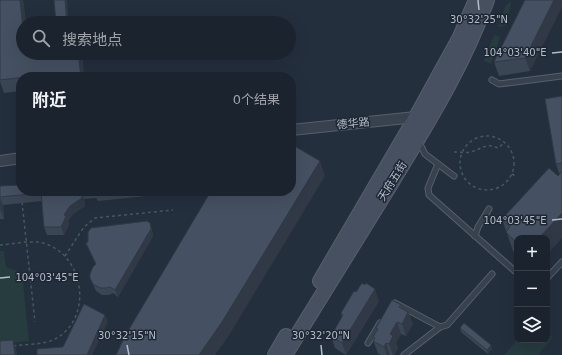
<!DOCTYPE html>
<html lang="zh">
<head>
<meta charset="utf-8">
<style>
  :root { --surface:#1b232e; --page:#282f3a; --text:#f1f3f6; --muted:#a0a4aa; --line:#39404a }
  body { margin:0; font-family:"DejaVu Sans","Noto Sans SC",sans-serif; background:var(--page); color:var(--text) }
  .controls { position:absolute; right:12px; bottom:12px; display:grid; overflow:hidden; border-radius:8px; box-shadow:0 4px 16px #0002 }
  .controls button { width:36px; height:36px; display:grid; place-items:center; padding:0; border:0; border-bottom:1px solid var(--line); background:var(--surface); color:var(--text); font:20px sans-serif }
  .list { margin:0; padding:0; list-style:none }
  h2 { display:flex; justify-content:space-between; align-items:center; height:52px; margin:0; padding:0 16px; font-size:17px }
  h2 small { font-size:13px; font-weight:400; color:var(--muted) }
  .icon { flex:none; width:22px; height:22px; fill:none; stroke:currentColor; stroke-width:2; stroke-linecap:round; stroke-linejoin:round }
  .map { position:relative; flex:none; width:562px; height:355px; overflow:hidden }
  .search { position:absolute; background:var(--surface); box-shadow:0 4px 16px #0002; left:16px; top:16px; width:280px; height:44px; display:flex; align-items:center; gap:10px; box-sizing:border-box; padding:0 14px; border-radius:22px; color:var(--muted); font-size:15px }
  .panel { position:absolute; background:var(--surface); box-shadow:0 4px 16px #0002; left:16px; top:72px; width:280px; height:124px; border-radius:16px }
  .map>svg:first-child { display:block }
  .green { fill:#263c3f }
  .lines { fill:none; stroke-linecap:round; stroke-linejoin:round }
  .lane-casing { stroke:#565f6c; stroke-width:7 }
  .street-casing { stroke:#565f6c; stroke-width:12 }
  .secondary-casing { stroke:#565f6c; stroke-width:16 }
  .path { stroke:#44595c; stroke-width:1.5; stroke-dasharray:3 3; stroke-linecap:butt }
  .lane { stroke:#38414e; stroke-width:5 }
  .street { stroke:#38414e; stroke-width:10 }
  .secondary { stroke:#465061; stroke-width:14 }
  .wall { fill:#3b4654 }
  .shaded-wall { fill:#303945 }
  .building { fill:#455162; stroke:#303945 }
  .ticks { fill:none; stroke:#b4bcc9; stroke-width:1.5 }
  .labels { text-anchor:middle; stroke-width:3; stroke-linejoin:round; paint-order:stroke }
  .street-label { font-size:11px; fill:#b4bcc9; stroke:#1d2633 }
  .ticks-label { font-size:10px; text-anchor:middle; fill:#b4bcc9; stroke:#1d2633; stroke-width:3; stroke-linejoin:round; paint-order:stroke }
</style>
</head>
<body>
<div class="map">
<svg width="562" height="355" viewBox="0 0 562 355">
  <rect width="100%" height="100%" fill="#242f3e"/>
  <g class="green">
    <polygon points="511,2 507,25 500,27 498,26 506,5"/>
    <polygon points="494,35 500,37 491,64 484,61"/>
    <polygon points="0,251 4,251 6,267 22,273 29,341 0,344"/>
    <polygon points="547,332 553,337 538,355 504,355 517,340 547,340"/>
  </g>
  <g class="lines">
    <g class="lane-casing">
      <g id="lane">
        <polyline points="492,80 499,84 562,76"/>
        <polyline points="419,142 425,154 438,164 428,188 429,195 517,273"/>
        <polyline points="438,164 454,176"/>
        <polyline points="475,236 478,227 489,209"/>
        <polyline points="547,278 562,262"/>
        <polyline points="395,303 440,327"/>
        <polyline points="368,343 380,323"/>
        <polyline points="404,355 440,327 447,325 492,274"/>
      </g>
    </g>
    <g class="street-casing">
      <g id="street">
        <polyline points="291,130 416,117"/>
        <polyline points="0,161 21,158"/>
      </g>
    </g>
    <g class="secondary-casing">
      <g id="secondary">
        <polyline points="320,281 416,117 460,37 476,0"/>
        <polyline points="275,355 286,336"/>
        <path d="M285 355C321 297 356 240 392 182 427 124 464 65 487 0"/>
      </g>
    </g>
    <g class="path">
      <circle cx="487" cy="163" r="27"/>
      <path d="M454 152C459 152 465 153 470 152 481 150 485 142 498 148L504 143"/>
      <polyline points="18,166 20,186"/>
      <polyline points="512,174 517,177"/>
      <polyline points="22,202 35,322"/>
      <path d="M0 245C16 244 36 238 51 246 86 263 91 320 55 339 44 345 26 344 13 346"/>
      <polyline points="65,256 84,227 95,218 173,210"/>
    </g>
    <use href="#lane" class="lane"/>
    <use href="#street" class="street"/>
    <use href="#secondary" class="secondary"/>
  </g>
  <g class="wall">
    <polygon points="0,0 23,0 26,23 23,53 82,53 84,77 21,77 21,91 4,93 0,81"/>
    <polygon points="525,0 530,71 499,76 494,62"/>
    <polygon points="562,96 562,238 517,238 517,255 513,251 502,219 558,176 561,173 559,173 556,164"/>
    <polygon points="0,186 21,191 175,191 176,193 98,201 96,198 84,199 85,206 73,214 68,221 69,224 64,235 47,235 44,227 42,201 3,205 4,219 0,219"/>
    <polygon points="150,223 152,230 153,236 118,297 113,293 109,295 102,295 96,291 90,278 96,265 86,243"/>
    <polygon points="365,285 379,301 346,355 335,348 331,336 342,317 341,313 356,292"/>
    <polygon points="401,305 402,309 408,312 413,324 406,336 401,334 396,343 398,348 394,355 381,355 378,353 373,341 374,340 373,337 377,330 376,328"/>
    <polygon points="460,328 491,345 492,349 488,354 461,332"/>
  </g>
  <g class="shaded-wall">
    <polygon points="20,0 23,0 26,23 23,23 23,29"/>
    <polygon points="65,0 67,0 69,23 67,23"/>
    <polygon points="554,0 562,0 562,7 530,71 525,58"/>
    <polygon points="78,53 82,53 84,77 81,77"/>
    <polygon points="320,161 325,176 228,337 215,355 199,355"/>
    <polygon points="81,191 84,199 85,206 73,214 68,221 69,224 64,235 61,227 64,215"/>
    <polygon points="0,198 3,205 4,219 1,211"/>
    <polygon points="562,213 562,238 547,255 547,238 539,238"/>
    <polygon points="150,223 152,230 153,236 118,297 115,290"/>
    <polygon points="375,289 379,301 346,355 342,343"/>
    <polygon points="408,312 413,324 406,336 402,324"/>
    <polygon points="105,315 108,322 92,355 87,355"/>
    <polygon points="397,322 401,334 396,343 398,348 394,355 393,355 389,344 390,334"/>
    <polygon points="13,340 16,349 17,355 15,355"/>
    <polygon points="386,343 390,355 387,355 384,347"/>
    <polygon points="491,345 492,349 488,354 487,350"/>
  </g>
  <g class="building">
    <polygon points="0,0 20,0 23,29 23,53 78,53 81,77 51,77 50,74 0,80"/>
    <polygon points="54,0 65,0 67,22 56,23"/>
    <polygon points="525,0 554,0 525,58 494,62"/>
    <polygon points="562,96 562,163 556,164 545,99"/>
    <polygon points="291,144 320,161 222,322 199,355 116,355 125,336 211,191 291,191"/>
    <polygon points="549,168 558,176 562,171 562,213 539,238 517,238 517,243 506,232 510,227 502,219"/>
    <polygon points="21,185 21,191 83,191 81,191 82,198 70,206 64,215 66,216 61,227 44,227 41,193 0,197 0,186"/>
    <polygon points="94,191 117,191 95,194"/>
    <polygon points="0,199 1,211 0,211"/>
    <polygon points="147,221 150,223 151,229 115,290 110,287 107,288 100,288 93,284 90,278 90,274 93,267 96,264 86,243 88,242 88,232 91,228"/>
    <polygon points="362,283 365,285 366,283 375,289 342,343 331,336 343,315 341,313 354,291 356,292"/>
    <polygon points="392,300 401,305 399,307 408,312 402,324 397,322 390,334 393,336 389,344 386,343 384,347 373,341 375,338 373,337 378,329 376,328"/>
    <polygon points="84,304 105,315 87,355 37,355 37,349 63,347"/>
    <polygon points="464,323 491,345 487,350 460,328"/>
    <polygon points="13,340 15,355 0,355 0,341"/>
  </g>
  <path class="ticks" d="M478 0 479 10M552 53 562 52M552 220 562 219M0 278 10 277M127 345 129 355M321 345 322 355"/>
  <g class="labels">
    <g class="street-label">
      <text transform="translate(353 123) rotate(-6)" y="4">德华路</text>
      <text transform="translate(392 181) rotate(-58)" y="4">天府五街</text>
    </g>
  </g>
  <g class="ticks-label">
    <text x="479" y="23">30°32'25"N</text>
    <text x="515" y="56">104°03'40"E</text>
    <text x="515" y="224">104°03'45"E</text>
    <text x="47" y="281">104°03'45"E</text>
    <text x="127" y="339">30°32'15"N</text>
    <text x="321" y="339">30°32'20"N</text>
  </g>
</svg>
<div class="controls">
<button>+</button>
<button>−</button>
<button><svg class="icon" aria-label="layers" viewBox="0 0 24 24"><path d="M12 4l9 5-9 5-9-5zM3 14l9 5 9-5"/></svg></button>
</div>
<div class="search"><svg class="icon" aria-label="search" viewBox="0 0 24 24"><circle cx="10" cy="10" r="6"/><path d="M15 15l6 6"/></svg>搜索地点</div>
<section class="panel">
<h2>附近<small>0个结果</small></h2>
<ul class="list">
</ul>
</section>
</div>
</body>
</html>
